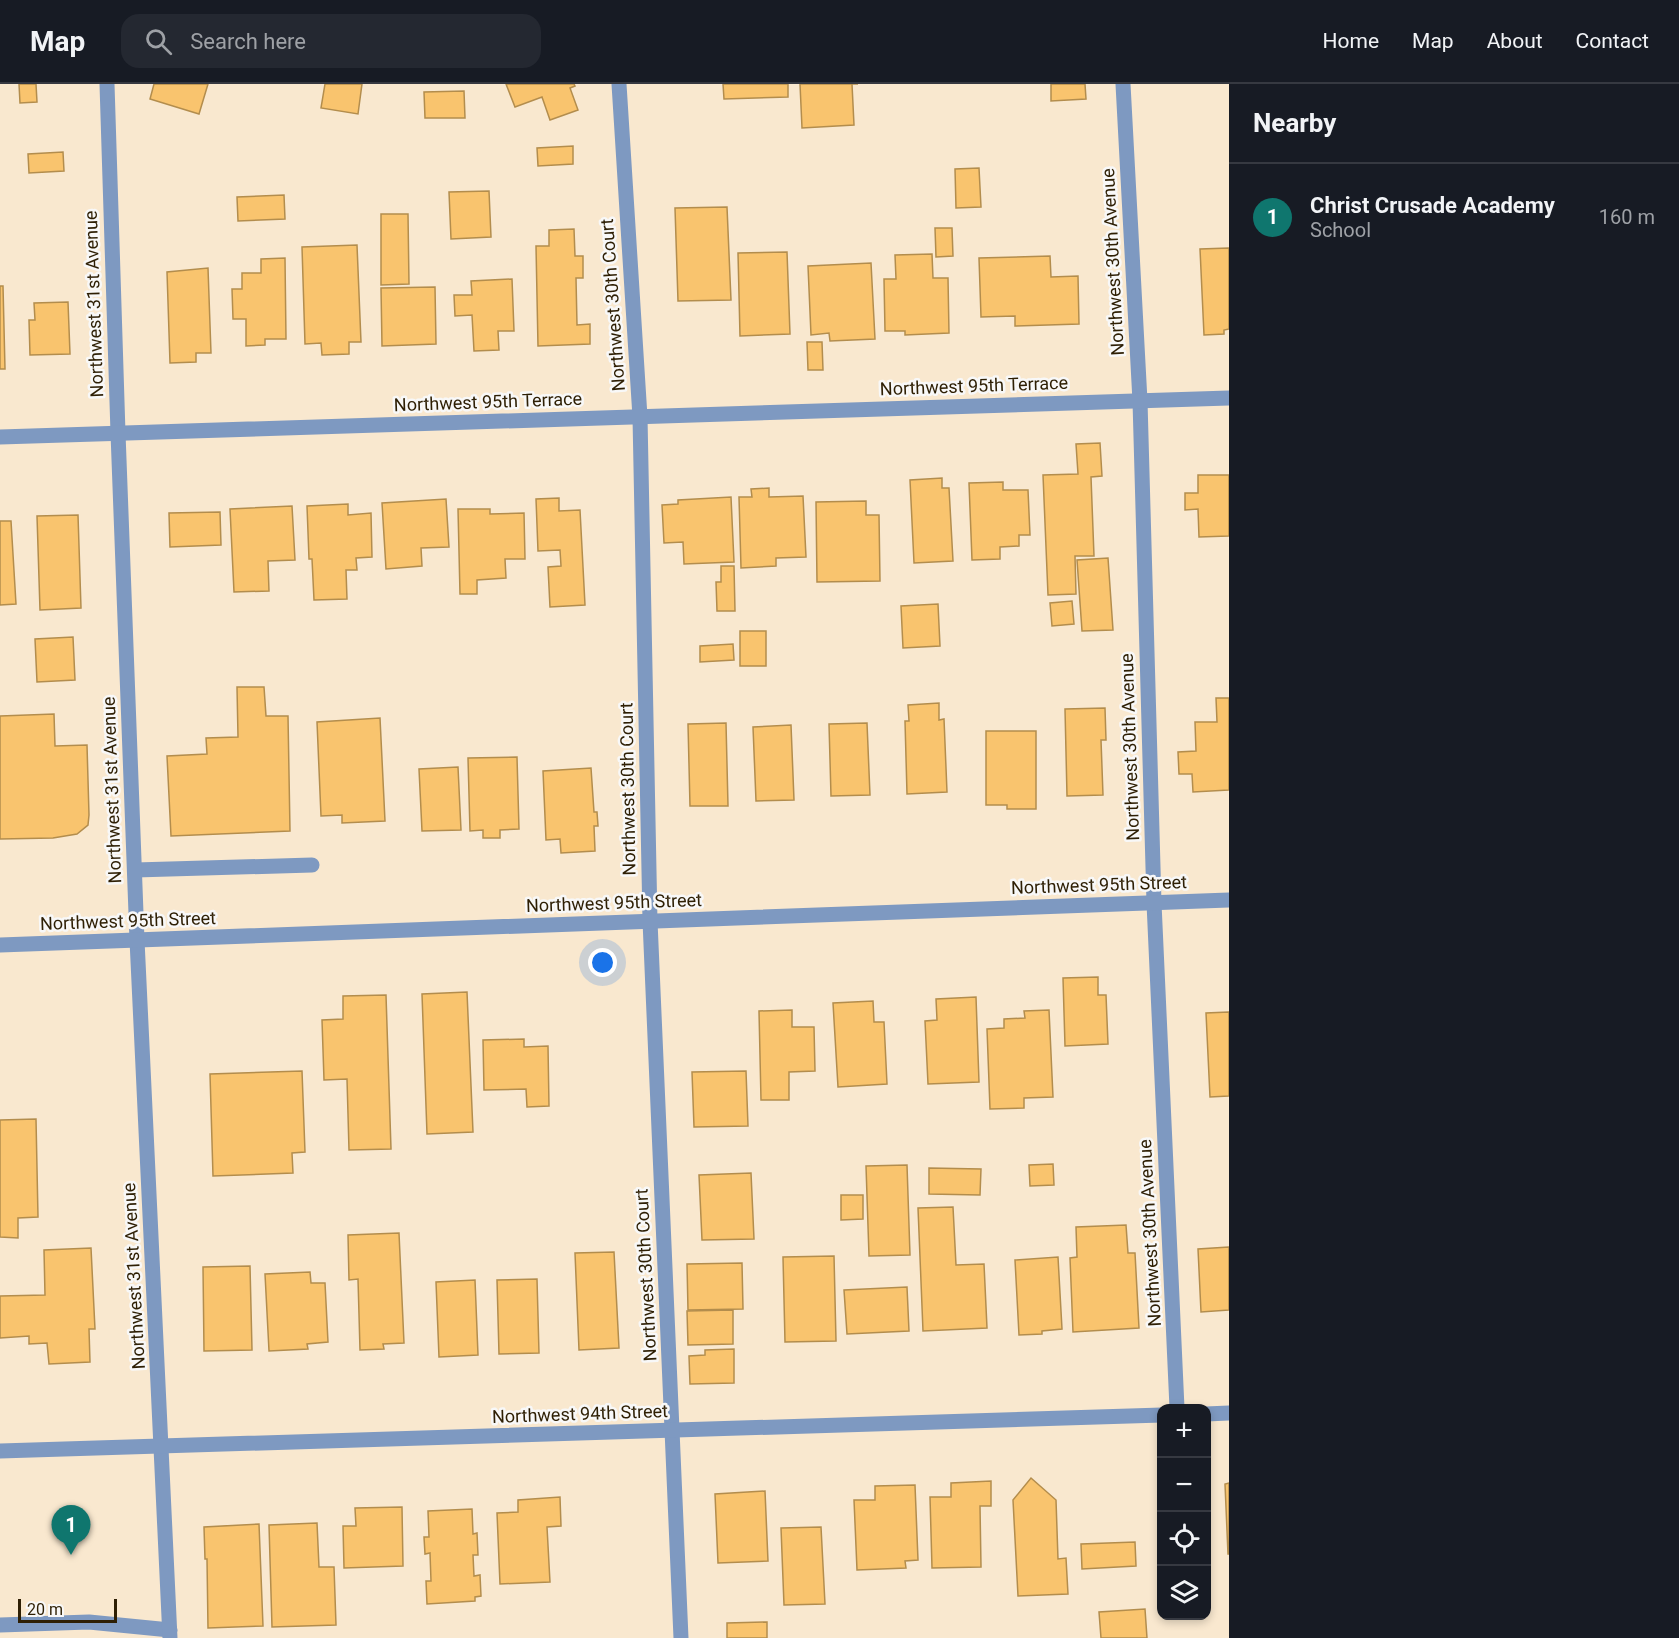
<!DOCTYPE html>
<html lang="en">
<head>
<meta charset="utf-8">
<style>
  :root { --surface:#171b24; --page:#242831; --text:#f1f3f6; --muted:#9ea1a6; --line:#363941; --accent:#0f766e }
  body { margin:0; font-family:Roboto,sans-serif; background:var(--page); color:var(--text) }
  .controls { position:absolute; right:18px; bottom:18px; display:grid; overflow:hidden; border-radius:12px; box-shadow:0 3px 9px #0003 }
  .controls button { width:54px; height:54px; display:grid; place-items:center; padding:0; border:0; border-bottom:2px solid var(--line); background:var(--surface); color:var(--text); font:30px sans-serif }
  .scale { position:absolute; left:18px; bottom:15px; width:99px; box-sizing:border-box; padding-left:6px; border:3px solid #2e1f04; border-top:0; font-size:16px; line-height:21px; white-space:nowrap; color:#2e1f04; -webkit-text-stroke:4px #f8f8f8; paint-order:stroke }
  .you { position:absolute; left:603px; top:879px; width:21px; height:21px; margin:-15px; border:4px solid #fff; border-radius:50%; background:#1a73e8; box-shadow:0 0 0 9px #1a73e833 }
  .badge { display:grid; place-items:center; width:39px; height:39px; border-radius:50%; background:var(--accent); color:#fff; font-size:20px; font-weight:700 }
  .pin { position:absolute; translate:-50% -50px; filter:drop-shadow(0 2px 3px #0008) }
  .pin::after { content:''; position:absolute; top:32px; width:21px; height:18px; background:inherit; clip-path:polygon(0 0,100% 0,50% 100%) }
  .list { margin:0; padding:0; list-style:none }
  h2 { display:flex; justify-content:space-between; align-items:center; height:78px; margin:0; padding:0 24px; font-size:26px }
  h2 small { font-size:20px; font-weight:400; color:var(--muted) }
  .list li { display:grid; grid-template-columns:39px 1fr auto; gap:18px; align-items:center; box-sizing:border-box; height:108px; padding:0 24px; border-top:2px solid var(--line) }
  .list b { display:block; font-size:22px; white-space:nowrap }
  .list p { margin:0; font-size:20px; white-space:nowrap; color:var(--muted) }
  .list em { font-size:20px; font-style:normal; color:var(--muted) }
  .icon { flex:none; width:33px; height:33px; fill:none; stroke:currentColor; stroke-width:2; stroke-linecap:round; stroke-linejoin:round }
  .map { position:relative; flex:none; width:1229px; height:1554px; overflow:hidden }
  header { display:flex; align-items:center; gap:36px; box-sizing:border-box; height:84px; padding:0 30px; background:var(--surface); border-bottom:2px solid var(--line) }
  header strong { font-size:28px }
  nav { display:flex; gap:33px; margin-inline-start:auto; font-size:21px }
  .search { width:420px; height:54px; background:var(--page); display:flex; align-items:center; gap:15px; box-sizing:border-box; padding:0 21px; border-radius:18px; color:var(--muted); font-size:22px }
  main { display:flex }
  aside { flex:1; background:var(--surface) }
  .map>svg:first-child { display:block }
  .building { fill:#f9c46e; stroke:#b38d4d; stroke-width:1.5 }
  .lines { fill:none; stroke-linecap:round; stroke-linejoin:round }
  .service { stroke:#7e99c1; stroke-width:15 }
  .minor { stroke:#7e99c1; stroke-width:15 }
  .tertiary { stroke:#7e99c1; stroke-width:15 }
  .labels { text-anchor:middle; stroke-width:5; stroke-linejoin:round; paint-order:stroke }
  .street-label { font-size:18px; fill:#2e1f04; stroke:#f8f8f8 }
</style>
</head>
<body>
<header>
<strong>Map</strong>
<div class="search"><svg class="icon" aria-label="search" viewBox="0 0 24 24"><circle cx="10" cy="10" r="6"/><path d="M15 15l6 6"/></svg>Search here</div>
<nav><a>Home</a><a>Map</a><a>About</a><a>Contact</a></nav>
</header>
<main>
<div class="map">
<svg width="1229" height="1554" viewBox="0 0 1229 1554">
  <rect width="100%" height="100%" fill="#f9e8cf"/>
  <g class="building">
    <polygon points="19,0 36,0 37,18 20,19"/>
    <polygon points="154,0 208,0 199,30 150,15"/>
    <polygon points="325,0 362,0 358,30 321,24"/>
    <polygon points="506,0 574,0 575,2 570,4 578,26 550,36 542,13 515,23"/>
    <polygon points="723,0 788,0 788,13 724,15"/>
    <polygon points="800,0 858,0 852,0 854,41 802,44"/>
    <polygon points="1051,0 1085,0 1086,15 1051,17"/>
    <polygon points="464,7 465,34 425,34 424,8"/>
    <polygon points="573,62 573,80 538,82 537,64"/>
    <polygon points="63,68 64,87 29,89 28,70"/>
    <polygon points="979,84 981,123 956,124 955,85"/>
    <polygon points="489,107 491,153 451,155 449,108"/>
    <polygon points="284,111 285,135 238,137 237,113"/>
    <polygon points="727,123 731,216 678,217 675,124"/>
    <polygon points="381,130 408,130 409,200 381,201"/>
    <polygon points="935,144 952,144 953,172 936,173"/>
    <polygon points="574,145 575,172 583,172 583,194 576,194 577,241 590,240 590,260 538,262 536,162 549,162 549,146"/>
    <polygon points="357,161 361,258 349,258 349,270 322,271 321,259 305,260 302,163"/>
    <polygon points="1229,164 1229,245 1224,246 1224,250 1204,251 1200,165"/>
    <polygon points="787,168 790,250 740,252 738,169"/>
    <polygon points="932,170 933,194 948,194 949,249 905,251 905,247 885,247 884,195 896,195 895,171"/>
    <polygon points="1050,172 1051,193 1078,192 1079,240 1015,242 1015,232 981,233 979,174"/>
    <polygon points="285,174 286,255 265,255 265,261 246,262 246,235 233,235 232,205 242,205 242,189 261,189 261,175"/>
    <polygon points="871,179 875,255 830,257 829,249 811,251 808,182"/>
    <polygon points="208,184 211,269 196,269 196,278 170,279 167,188"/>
    <polygon points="512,195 514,247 498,247 499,266 474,267 472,231 455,232 454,211 472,211 471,197"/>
    <polygon points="0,202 3,202 5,285 0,285"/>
    <polygon points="435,203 436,260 382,262 381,204"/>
    <polygon points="68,218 70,270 30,271 29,236 35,236 34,219"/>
    <polygon points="807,258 822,258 823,286 808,286"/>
    <polygon points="1100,359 1102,392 1091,393 1094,472 1075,472 1076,510 1048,511 1043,391 1078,390 1076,360"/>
    <polygon points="1198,391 1229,391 1229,452 1199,453 1198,425 1185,426 1185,409 1198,409"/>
    <polygon points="942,394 942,404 949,404 953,477 914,479 910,396"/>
    <polygon points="1003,398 1003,406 1028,406 1030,451 1019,451 1019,462 1000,463 1000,475 972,476 969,399"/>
    <polygon points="769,404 769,413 803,412 806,473 776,474 776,482 741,484 739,413 752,413 751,405"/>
    <polygon points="731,413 734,478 684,480 683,458 664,459 662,421 678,420 678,416"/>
    <polygon points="559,414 559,427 580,426 585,521 550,523 548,483 561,482 560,466 538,467 536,415"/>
    <polygon points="446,415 449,463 421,464 422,482 386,485 382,419"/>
    <polygon points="866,417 866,431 879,431 880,497 817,498 816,418"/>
    <polygon points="348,420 348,431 371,429 372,473 356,474 357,486 346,486 347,515 314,516 312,475 309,475 307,422"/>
    <polygon points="292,422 295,476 268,477 269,507 234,508 230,425"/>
    <polygon points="458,425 490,425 490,430 524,429 525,475 505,475 506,494 477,496 477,510 460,510"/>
    <polygon points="220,428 221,461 170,463 169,429"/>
    <polygon points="78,431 81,524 40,526 37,432"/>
    <polygon points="0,437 11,437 16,520 0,521"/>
    <polygon points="1108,474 1113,546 1082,547 1077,476"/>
    <polygon points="721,482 734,482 735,527 717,527 716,498 721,498"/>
    <polygon points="1072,517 1074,540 1052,542 1050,519"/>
    <polygon points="938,520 940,562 903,564 901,522"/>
    <rect x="740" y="547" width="26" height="35"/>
    <polygon points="73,553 75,596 37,598 35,555"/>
    <polygon points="733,560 734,576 700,578 700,562"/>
    <polygon points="237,603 264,603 266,632 288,632 290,747 171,752 167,672 207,670 206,654 238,653"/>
    <polygon points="1216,614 1229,614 1229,706 1193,708 1192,690 1179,690 1178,668 1196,667 1195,638 1217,638"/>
    <polygon points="939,619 939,636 944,635 947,708 907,710 905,637 909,637 908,621"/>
    <polygon points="1105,624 1106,656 1101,656 1103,711 1067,712 1065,625"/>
    <polygon points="54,630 55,662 87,661 89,731 88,741 77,750 53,754 0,755 0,632"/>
    <polygon points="380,634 385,737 342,739 342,731 321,732 317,638"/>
    <polygon points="726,639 728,722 690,722 688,640"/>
    <polygon points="867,639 870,711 831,712 829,640"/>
    <polygon points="791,641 794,716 756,717 753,643"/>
    <polygon points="986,647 1036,647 1036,725 1007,725 1007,721 986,721"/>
    <polygon points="517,673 519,745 500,746 500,754 483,754 483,746 470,747 468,674"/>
    <polygon points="458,683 461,746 422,747 419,685"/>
    <polygon points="591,684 594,728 597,728 598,742 594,742 595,767 561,769 560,755 546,756 543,687"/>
    <polygon points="1098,893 1098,911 1106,911 1108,960 1065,962 1063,894"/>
    <polygon points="467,908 473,1048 427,1050 422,910"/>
    <polygon points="386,911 391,1065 349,1066 347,995 324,996 322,936 343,935 343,912"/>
    <polygon points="976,913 979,998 928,1000 925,937 937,936 936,915"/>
    <polygon points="873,917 874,938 884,938 887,1000 838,1003 833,919"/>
    <polygon points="792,926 792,943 814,943 815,987 789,988 789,1016 761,1016 759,927"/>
    <polygon points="1049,926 1053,1013 1024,1014 1024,1024 990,1025 987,945 1004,944 1004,935 1025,934 1024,927"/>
    <polygon points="1229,928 1229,1012 1210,1013 1206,929"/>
    <polygon points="524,955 524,963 548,962 549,1022 527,1023 526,1005 484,1006 483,956"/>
    <polygon points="302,987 305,1068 292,1069 293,1089 213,1092 210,990"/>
    <polygon points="746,987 748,1042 694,1043 692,988"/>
    <polygon points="36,1035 38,1133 18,1134 18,1154 0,1153 0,1036"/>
    <polygon points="1053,1080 1054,1101 1030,1102 1029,1081"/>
    <polygon points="907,1081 910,1171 869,1172 866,1082"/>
    <polygon points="929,1084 981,1085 980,1111 929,1110"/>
    <polygon points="751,1089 754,1155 702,1156 699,1091"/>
    <polygon points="841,1111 863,1111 863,1135 841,1136"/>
    <polygon points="953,1123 956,1181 984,1180 987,1244 923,1247 918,1124"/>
    <polygon points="1126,1141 1128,1169 1135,1169 1139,1244 1073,1248 1070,1174 1077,1173 1076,1143"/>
    <polygon points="399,1149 404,1259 383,1260 384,1265 360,1266 358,1195 349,1196 348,1151"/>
    <polygon points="1229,1163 1229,1226 1201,1228 1198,1165"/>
    <polygon points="91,1164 95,1245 89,1245 90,1278 49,1280 47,1259 29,1260 29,1252 0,1254 0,1212 45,1211 44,1166"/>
    <polygon points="614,1168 619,1264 579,1266 575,1169"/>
    <polygon points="834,1172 836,1257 785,1258 783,1173"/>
    <polygon points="1058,1173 1062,1245 1042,1247 1042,1250 1019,1251 1015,1176"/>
    <polygon points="742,1179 743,1225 688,1226 687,1180"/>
    <polygon points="250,1182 252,1266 204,1267 203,1183"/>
    <polygon points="310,1188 311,1199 325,1199 328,1258 307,1260 308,1265 269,1267 265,1190"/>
    <polygon points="537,1195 539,1269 499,1270 497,1196"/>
    <polygon points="475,1196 478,1271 439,1273 436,1198"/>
    <polygon points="907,1203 909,1247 847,1250 844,1206"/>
    <polygon points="733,1226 733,1260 688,1261 687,1227"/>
    <polygon points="734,1265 734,1299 690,1300 689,1272 705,1271 705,1266"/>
    <polygon points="1031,1394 1056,1416 1058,1475 1066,1474 1068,1510 1018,1512 1013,1416"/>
    <polygon points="991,1397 991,1422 980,1422 981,1483 932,1484 930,1413 951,1413 951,1399"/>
    <polygon points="1229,1399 1229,1470 1228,1470 1225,1400"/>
    <polygon points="915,1401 918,1476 905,1477 906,1484 857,1486 854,1416 875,1416 875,1402"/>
    <polygon points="765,1407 768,1477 718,1479 715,1410"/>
    <polygon points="560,1413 561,1442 547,1443 550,1498 500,1500 497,1429 518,1428 518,1416"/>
    <polygon points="402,1423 403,1482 344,1484 343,1442 356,1442 355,1424"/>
    <polygon points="472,1425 473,1450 477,1449 478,1471 473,1471 474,1492 480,1491 481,1512 475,1513 475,1517 427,1520 426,1497 431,1497 430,1469 425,1470 424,1453 429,1453 428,1427"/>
    <polygon points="317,1439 319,1483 334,1483 336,1541 272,1543 269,1441"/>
    <polygon points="259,1440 263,1542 208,1544 207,1475 205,1475 204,1443"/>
    <polygon points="821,1443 825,1520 784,1521 781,1444"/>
    <polygon points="1135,1458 1136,1482 1082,1485 1081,1460"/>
    <polygon points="1145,1525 1147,1554 1101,1554 1099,1528"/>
    <polygon points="767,1538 767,1554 727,1554 727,1539"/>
  </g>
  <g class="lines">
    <g class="service">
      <polyline points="135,786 312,781"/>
      <polyline points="0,1541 89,1538 170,1546"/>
    </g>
    <g class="minor">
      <polyline points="107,0 118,349 137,856 170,1554"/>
      <polyline points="619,0 640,333 650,837 681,1554"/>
      <polyline points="1123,0 1140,317 1154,819 1177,1324"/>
      <polyline points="0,353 1229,314"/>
      <polyline points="1206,1330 1229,1329"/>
      <polyline points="0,1367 1162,1331"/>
    </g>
    <polyline class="tertiary" points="0,861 1229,816"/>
  </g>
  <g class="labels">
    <g class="street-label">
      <text transform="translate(1113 178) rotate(-93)" y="6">Northwest 30th Avenue</text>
      <text transform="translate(94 220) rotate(-92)" y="6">Northwest 31st Avenue</text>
      <text transform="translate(613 221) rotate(-94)" y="6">Northwest 30th Court</text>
      <text transform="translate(974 302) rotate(-2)" y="6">Northwest 95th Terrace</text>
      <text transform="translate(488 318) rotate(-2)" y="6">Northwest 95th Terrace</text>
      <text transform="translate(1130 663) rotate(-92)" y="6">Northwest 30th Avenue</text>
      <text transform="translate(628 705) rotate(-91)" y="6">Northwest 30th Court</text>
      <text transform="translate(112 706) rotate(-92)" y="6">Northwest 31st Avenue</text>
      <text transform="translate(1099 801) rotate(-2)" y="6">Northwest 95th Street</text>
      <text transform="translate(614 819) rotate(-2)" y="6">Northwest 95th Street</text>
      <text transform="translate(128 837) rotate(-2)" y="6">Northwest 95th Street</text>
      <text transform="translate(1150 1149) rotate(-93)" y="6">Northwest 30th Avenue</text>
      <text transform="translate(646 1191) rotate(-93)" y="6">Northwest 30th Court</text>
      <text transform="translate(134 1192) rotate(-93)" y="6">Northwest 31st Avenue</text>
      <text transform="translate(580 1330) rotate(-2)" y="6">Northwest 94th Street</text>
    </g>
  </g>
</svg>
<div class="controls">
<button>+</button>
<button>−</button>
<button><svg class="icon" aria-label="locate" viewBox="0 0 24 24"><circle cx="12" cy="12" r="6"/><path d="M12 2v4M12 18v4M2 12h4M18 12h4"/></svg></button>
<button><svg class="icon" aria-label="layers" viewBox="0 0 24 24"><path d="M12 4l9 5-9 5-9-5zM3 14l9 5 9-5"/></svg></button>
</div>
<div class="scale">20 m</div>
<div class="you"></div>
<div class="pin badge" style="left:71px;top:1471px">1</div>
</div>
<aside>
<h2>Nearby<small></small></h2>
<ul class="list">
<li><span class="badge">1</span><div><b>Christ Crusade Academy</b><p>School</p></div><em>160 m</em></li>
</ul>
</aside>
</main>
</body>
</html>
